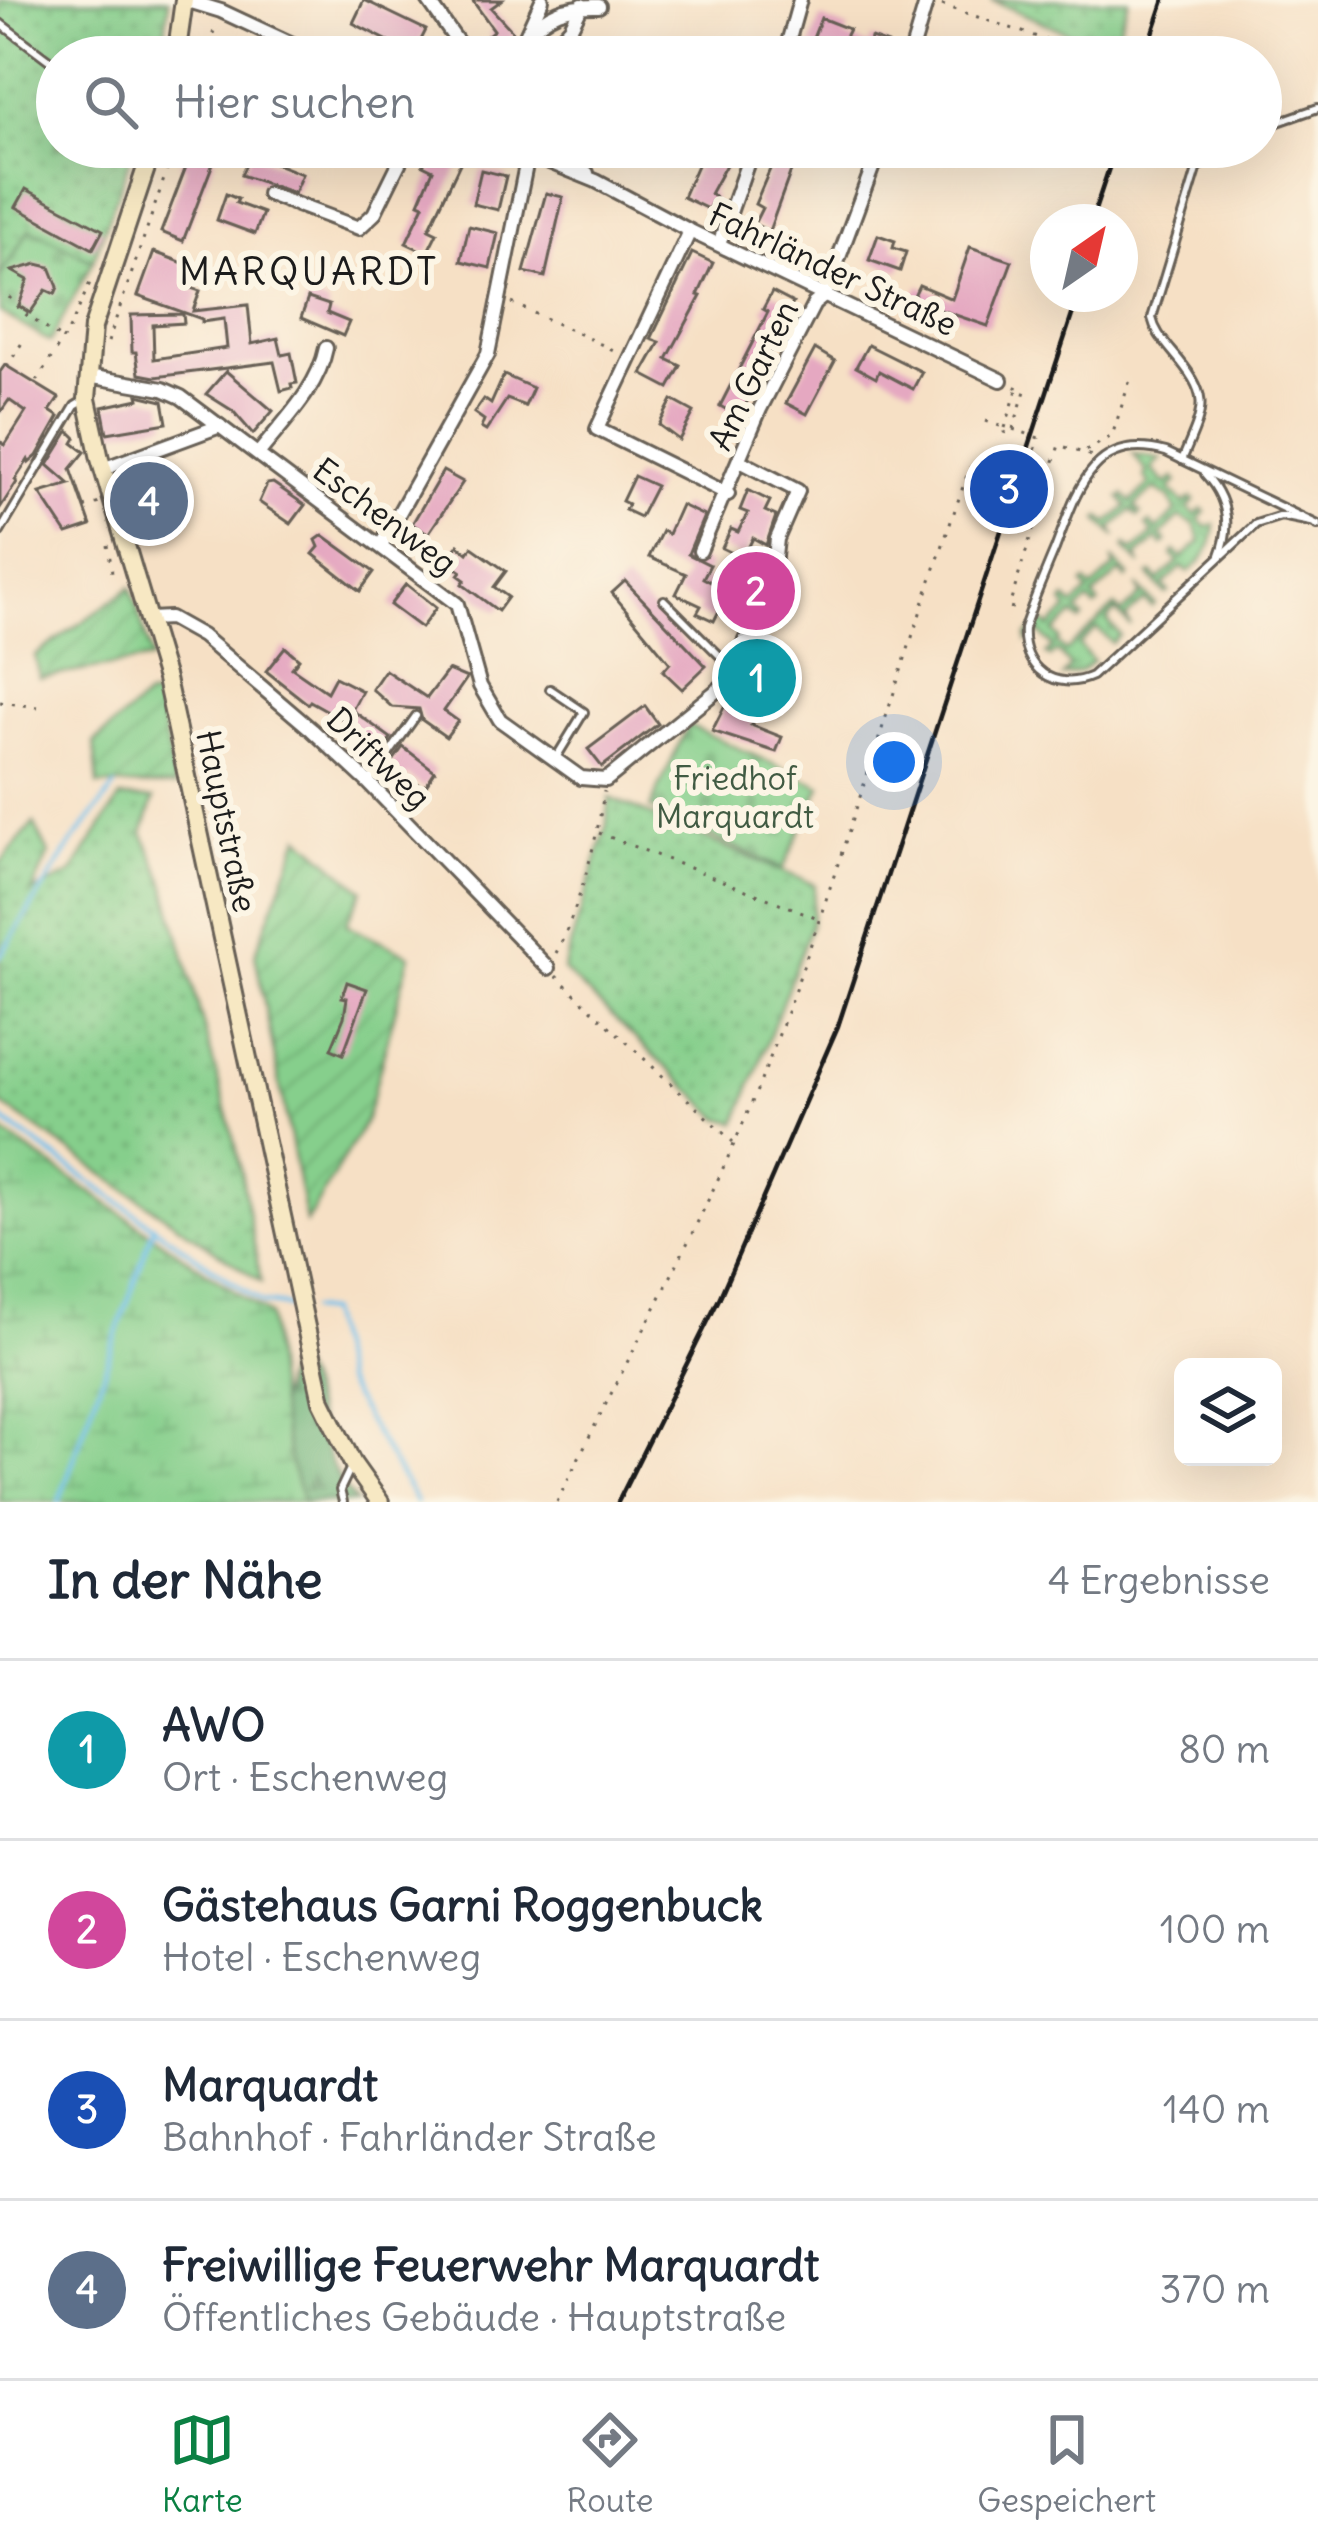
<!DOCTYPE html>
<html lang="de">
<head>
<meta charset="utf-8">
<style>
  :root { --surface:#fff; --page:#f6f6f7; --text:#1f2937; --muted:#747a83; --line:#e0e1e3; --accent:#0b8043 }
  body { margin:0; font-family:Delius,sans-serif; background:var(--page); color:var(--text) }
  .controls { position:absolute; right:36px; bottom:36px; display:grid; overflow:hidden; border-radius:18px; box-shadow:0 12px 48px #0002 }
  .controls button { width:108px; height:108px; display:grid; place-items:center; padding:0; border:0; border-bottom:3px solid var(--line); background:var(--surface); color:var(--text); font:60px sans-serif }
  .compass { position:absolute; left:1030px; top:204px; width:108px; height:108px; border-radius:50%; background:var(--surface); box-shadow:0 12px 48px #0002; rotate:34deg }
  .you { position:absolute; left:894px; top:762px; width:42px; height:42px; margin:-30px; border:9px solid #fff; border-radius:50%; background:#1a73e8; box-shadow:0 0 0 18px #1a73e833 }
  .badge { display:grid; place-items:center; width:78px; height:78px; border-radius:50%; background:var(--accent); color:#fff; font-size:39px; font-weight:700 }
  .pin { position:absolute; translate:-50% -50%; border:6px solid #fff; box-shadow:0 3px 12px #0006 }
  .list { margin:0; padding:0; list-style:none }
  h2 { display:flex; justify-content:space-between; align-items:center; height:156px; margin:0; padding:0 48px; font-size:51px }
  h2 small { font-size:39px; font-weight:400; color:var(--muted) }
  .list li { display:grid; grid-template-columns:78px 1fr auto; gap:36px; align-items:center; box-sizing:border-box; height:180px; padding:0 48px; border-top:3px solid var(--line) }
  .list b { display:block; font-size:45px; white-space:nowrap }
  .list p { margin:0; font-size:39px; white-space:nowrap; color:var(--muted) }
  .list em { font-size:39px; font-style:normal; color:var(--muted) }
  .icon { flex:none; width:66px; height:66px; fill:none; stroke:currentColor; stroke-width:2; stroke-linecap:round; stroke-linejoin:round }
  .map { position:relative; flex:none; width:1318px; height:1502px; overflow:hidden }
  .search { position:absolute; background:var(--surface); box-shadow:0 12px 48px #0002; left:36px; right:36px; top:36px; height:132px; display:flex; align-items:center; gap:30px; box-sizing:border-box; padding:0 42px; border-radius:66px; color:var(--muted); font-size:45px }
  .sheet { height:876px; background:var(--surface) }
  nav { display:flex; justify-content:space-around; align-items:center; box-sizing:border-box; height:168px; border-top:3px solid var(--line); background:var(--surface); font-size:33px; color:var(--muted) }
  nav a { display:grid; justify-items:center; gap:6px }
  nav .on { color:var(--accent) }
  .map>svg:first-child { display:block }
  .grass { fill:url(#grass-dots); stroke:#517654; stroke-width:3 }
  .forest { fill:url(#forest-firs); stroke:#44674a; stroke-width:3 }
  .wetland { fill:url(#wetland-marsh); stroke:#517654; stroke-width:3 }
  .cemetery { fill:url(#cemetery-stones); stroke:#517654; stroke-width:3 }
  .garden { fill:url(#garden-furrows); stroke:#517654; stroke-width:3 }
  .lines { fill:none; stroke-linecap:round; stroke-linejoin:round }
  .stream { stroke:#70c0eb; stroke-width:4.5 }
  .building { fill:#e5a8c1 }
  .lane-casing { stroke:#686157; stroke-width:12 }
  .street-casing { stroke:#686157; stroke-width:18 }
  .secondary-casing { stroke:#686157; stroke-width:22 }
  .path { stroke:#686157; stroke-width:3; stroke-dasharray:3 9; stroke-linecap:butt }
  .lane { stroke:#fff; stroke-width:6 }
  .street { stroke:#fff; stroke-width:12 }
  .secondary { stroke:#f7e8c3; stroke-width:16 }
  .rail { stroke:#1c1c1c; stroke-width:4.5 }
  .path-bridge { stroke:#686157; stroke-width:3; stroke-dasharray:3 9; stroke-linecap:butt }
  .labels { text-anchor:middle; stroke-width:12; stroke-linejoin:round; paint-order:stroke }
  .street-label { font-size:33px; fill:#1c1c1c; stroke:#fcf5e5 }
  .park-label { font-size:33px; fill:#415b43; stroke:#fcf5e5 }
  .quarter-label { font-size:39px; letter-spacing:3px; fill:#1c1c1c; stroke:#fcf5e5 }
</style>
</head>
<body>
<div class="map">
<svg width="1318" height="1502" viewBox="0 0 1318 1502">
  <defs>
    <pattern id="grass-dots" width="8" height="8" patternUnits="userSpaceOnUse" patternTransform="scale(3)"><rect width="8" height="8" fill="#86cf8c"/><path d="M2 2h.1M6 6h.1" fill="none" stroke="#73b178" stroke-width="1.8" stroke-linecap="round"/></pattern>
    <pattern id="forest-firs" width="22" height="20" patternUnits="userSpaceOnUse" patternTransform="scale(3)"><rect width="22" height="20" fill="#6cb278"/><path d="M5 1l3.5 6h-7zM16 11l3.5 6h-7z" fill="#589062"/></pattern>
    <pattern id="wetland-marsh" width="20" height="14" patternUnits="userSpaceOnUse" patternTransform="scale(3)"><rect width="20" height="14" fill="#86cf8c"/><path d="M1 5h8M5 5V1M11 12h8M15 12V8" fill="none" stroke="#73b178"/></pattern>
    <pattern id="cemetery-stones" width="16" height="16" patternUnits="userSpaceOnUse" patternTransform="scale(3)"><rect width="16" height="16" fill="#86cf8c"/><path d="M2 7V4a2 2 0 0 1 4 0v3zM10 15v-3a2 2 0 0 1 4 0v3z" fill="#73b178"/></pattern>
    <pattern id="garden-furrows" width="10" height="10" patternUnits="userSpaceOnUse" patternTransform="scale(3)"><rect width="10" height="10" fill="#86cf8c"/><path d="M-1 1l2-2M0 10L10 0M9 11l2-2" fill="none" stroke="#73b178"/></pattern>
  </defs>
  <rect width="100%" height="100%" fill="#fcf5e5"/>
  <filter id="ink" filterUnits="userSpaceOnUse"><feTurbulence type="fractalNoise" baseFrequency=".00833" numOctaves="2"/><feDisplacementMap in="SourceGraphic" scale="24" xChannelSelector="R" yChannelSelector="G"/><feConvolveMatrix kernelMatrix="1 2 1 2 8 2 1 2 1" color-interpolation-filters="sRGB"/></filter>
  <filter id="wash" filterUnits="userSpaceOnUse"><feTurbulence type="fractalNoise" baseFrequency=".004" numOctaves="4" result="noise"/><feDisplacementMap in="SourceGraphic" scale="48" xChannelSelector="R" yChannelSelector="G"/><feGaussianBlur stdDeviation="2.7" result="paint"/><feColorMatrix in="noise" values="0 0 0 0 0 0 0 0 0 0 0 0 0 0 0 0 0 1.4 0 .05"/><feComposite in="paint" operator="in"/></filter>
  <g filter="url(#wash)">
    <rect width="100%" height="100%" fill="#f6e0c5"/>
    <g class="grass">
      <polygon points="0,0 169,0 162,57 57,57 57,147 134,147 93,261 30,229 0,277"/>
      <polygon points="991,0 1129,0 1111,51"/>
      <path d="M1133 454 1161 459 1152 469 1166 484 1174 478 1177 481 1170 489 1184 504 1192 498 1195 501 1188 508 1195 515 1202 509 1205 512 1199 519 1206 527 1215 524C1214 543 1205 562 1188 572L1182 567 1163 585 1169 592 1165 594 1149 575 1152 573 1159 580 1178 562 1172 555 1175 551 1182 558 1201 541 1195 525 1180 517 1161 535 1167 542 1163 545 1157 539 1137 556 1141 565 1124 548 1126 545 1133 551 1153 534 1146 526 1150 523 1157 530 1176 512 1169 497 1154 489 1135 506 1141 514 1138 517 1131 510 1112 528 1116 537 1098 520 1100 517 1108 523 1127 506 1120 498 1124 495 1131 502 1150 484 1144 477 1147 472Z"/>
      <polygon points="1112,558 1129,576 1127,579 1120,572 1093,596 1099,604 1095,607 1088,601 1077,611 1083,618 1080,621 1073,615 1054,632 1060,639 1057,643 1066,651 1115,606 1122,613 1141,595 1137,586 1155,604 1152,607 1145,600 1126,617 1131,626 1115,611 1107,620 1120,635 1112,643 1097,628 1079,645 1093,661 1080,672 1063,676 1070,666 1057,651 1050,657 1046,654 1053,647 1039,632 1027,641 1027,636 1043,621 1049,627 1068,610 1063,603 1066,599 1073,606 1088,592 1083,585 1086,582 1092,588 1115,567"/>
      <polygon points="120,798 154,799 143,833 164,880 237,1150 261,1282 0,1103 0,863 34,823 49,854 32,892 71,874"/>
      <polygon points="610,798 815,885 811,925 737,1123 720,1118 563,970 606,828"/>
    </g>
    <path class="forest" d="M288 1358 295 1360C324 1411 315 1458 356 1502H303L288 1463 278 1407Z"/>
    <path class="wetland" d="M0 1130 269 1315C275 1379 280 1441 303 1502H0Z"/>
    <g class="cemetery">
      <polygon points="30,228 93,261 50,342 0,312 0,277"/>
      <polygon points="688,725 821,786 783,869 650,808"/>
    </g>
    <g class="garden">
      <polygon points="131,587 152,659 40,678 35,656"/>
      <polygon points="147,697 157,697 175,786 98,785 94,743"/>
      <polygon points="300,836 363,890 346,924 410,955 366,1120 306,1223 255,954"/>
    </g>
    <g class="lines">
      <g class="stream">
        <polyline points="0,956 72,843 115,787"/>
        <polyline points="0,1118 262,1303 299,1308"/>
        <polyline points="310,1310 327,1312 344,1382 416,1502"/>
        <polyline points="59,1502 154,1226"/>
      </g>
    </g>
    <g id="blocks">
      <g class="building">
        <polygon points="364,0 426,30 414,54 353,23"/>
        <polygon points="472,0 502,0 491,8 515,34 502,50 488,35 494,30"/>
        <polygon points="821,18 849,29 845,37 869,46 871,38 888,44 886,52 895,57 836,57 810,46"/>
        <polygon points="188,147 215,158 183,241 161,232 186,167 180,165"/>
        <polygon points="432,147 462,159 429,229 437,233 427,253 406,243 424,205 419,203 433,170 423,165"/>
        <polygon points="705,147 727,151 723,158 728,161 710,194 715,197 708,209 683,197"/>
        <polygon points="251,154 302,174 294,193 241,175"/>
        <polygon points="774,160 792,168 769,231 754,224 762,208 755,204"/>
        <polygon points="481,170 506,176 498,210 473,204"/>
        <polygon points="26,189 103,230 93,249 16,207"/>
        <polygon points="546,193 563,197 545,277 524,272"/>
        <polygon points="226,194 238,199 236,203 263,213 255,234 217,220"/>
        <polygon points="469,226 498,233 490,268 461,261"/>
        <polygon points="878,235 895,241 893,248 906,252 900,271 869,260"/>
        <polygon points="970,247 1012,261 988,326 938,309 934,317 909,306 919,285 952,299"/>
        <polygon points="154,252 194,267 188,287 200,291 193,311 248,305 252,344 278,338 282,355 291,353 297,383 291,384 292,388 281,391 274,362 155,377 139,374 136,352 132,352 131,315 183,314 184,323 153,325 154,359 227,348 224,319 202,322 202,319 138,296"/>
        <polygon points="692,253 713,263 698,295 701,296 667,359 681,366 669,388 642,374 660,342 651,339"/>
        <polygon points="37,264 50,267 58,287 55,294 46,290 30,313 19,306 28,280 12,271"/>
        <polygon points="772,292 793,303 740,417 720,406 768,312 763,309"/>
        <polygon points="308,298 329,305 327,313 349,322 343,336 301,318"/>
        <polygon points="868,345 922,372 913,389 879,371 876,378 856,367"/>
        <polygon points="815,349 835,361 807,414 786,403"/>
        <polygon points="5,365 59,398 50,411 59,417 37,456 29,463 28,460 15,480 17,482 0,508 0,441 5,445 26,412 9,400 0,413 0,372"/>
        <polygon points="226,371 273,411 253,434 233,411 206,394"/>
        <polygon points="504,375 533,388 525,406 507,399 486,431 481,428 484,420 474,413 484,399 491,404"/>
        <polygon points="138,395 163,401 167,423 107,433 102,407 139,399"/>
        <polygon points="672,400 694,412 679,440 659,425"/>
        <polygon points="69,431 76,438 73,443 85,452 71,469 91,526 67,534 40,493 70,484 48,465"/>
        <polygon points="161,468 172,497 152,505 159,525 145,530 128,481"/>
        <polygon points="443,471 463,482 428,534 412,524"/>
        <polygon points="634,476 656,486 640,517 625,510 628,504 622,501"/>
        <polygon points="273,483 305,505 291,524 259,502 267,484"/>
        <polygon points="748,490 770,501 765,511 776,516 766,545 753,538 743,558 722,548 731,529 738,532 748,513 740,510"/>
        <polygon points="681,505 704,516 688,554 710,565 703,578 745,600 756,577 761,580 741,624 718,613 714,621 697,613 701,606 676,594 686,574 649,557 662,531 668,534"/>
        <polygon points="323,535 374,572 360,591 313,554 319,547 316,540"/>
        <polygon points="458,545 468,553 472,547 506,571 494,587 508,597 498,611 462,584 465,580 458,575 461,571 446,561"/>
        <polygon points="625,581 706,666 682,689 663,671 670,663 612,593"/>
        <polygon points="406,584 436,608 421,628 390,605"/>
        <polygon points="757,641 784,654 751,725 782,737 776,752 712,731"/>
        <polygon points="285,647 299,659 292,668 327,692 335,677 362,691 352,710 391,738 379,755 373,751 368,756 350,739 348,733 353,725 310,701 308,704 266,671"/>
        <polygon points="385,670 427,698 448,670 467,678 444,711 458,721 446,737 422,720 419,709 392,707 372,689"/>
        <polygon points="645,706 658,724 602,767 588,749"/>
        <polygon points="403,747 435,771 424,788 408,776 402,780 398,777 391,764"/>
        <polygon points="347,982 367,989 343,1054 331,1049 344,1017 347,998 342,997"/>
      </g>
    </g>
  </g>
  <g filter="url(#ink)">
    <use href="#blocks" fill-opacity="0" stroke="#686157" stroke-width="3"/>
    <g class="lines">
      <g class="lane-casing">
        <g id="lane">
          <polyline points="0,23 57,66"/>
          <polyline points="1261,128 1318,108"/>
          <path d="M1182 460C1206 405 1211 397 1171 350 1162 339 1155 331 1152 318L1197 170 1216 147"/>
          <path d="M1205 474C1227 498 1232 525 1220 555"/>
          <path d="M1311 522 1281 516 1256 524 1092 676C1055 693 1021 668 1024 628 1033 601 1044 575 1055 549 1076 495 1091 431 1166 452L1318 525"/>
          <polyline points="0,532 75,406 85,400"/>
          <polyline points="664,600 730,666"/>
          <polyline points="550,689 584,712 554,761"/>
          <polyline points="369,782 416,716"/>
          <polyline points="343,1502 340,1490 351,1467"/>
        </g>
      </g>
      <g class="street-casing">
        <g id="street">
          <polyline points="185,0 221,11 320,57"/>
          <polyline points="428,0 468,57"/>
          <path d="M526 36C547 13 567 5 599 6"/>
          <polyline points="526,36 558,41 571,27 582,5"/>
          <polyline points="516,57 542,0"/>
          <polyline points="784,57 800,0"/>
          <polyline points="910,57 927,0"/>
          <polyline points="512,147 596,181 690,231 1001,380"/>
          <polyline points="556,147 587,173"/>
          <polyline points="268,194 359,228 374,214 407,147"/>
          <polyline points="690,231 597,429 728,494"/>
          <polyline points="719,244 753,147"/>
          <polyline points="88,376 163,389 181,397 457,604 480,686 500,720 581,778 606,780 725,684 772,582 777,539 798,491 740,461"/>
          <path d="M258 454C283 422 318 389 326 348"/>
          <polyline points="103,469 220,426"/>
          <polyline points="381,545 488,354 528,155"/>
          <polyline points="700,551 760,409 814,304 825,295 880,147"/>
          <polyline points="150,619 170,618 202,636 312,730 368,782 548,968"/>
        </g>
      </g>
      <g class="secondary-casing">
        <g id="secondary">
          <polyline points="176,57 184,0"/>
          <polyline points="153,147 93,327 87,399 100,459 166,679 322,1401 353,1464 380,1502"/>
        </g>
      </g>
      <g class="path">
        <polyline points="942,5 1076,50 1078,57"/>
        <polyline points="205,57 216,25"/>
        <polyline points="374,57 381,50 398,57"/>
        <polyline points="9,297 22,312 63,340"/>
        <polyline points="512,303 618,352"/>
        <polyline points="108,342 175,147"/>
        <polyline points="7,367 25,338"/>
        <polyline points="37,381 71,326 92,278"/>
        <polyline points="986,421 1005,428 1004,432 1014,436"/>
        <polyline points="1005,428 1017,390"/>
        <polyline points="1013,429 1025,391 1013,386"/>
        <polyline points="1086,451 1112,436 1130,380"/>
        <polyline points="1022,471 1046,479"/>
        <polyline points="1028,473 1039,438"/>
        <polyline points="84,507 100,503"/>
        <polyline points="108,545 112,572"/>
        <polyline points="1013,608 1009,607 1059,445 1092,456"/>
        <polyline points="0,702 38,707"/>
        <polyline points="599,833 818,918"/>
        <path d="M556 953C578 911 598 838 604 791"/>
        <polyline points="556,976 733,1142"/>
        <path d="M557 1502C633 1345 722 1191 782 1026 849 841 904 652 970 467"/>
      </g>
      <use href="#lane" class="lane"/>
      <use href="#street" class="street"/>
      <use href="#secondary" class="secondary"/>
      <g class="rail">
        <polyline points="1145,57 1164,0"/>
        <polyline points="1091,222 1116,147"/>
        <polyline points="618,1502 719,1299 838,1026 1079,294"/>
      </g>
      <polyline class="path-bridge" points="1013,429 1039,438"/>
    </g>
  </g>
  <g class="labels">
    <g class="street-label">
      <text transform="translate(833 269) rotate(25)" y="12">Fahrländer Straße</text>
      <text transform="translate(753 375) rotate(-64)" y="12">Am Garten</text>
      <text transform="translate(385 516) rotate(37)" y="12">Eschenweg</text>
      <text transform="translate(379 758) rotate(44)" y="12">Driftweg</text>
      <text transform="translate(227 821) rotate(78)" y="12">Hauptstraße</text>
    </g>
    <g class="park-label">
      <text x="735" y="790">Friedhof<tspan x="735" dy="38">Marquardt</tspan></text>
    </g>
    <g class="quarter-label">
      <text x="309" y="285">MARQUARDT</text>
    </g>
  </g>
</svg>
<div class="controls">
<button><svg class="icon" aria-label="layers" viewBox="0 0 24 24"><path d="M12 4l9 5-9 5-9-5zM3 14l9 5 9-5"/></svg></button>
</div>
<svg class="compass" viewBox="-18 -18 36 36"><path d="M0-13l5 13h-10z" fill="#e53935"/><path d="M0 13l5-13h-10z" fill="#747a83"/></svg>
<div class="you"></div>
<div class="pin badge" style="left:757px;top:678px;background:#0f9aa8">1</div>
<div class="pin badge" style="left:756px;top:591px;background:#d1479c">2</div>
<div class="pin badge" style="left:1009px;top:489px;background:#1a4fb4">3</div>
<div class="pin badge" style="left:149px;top:501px;background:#5c6f8a">4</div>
<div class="search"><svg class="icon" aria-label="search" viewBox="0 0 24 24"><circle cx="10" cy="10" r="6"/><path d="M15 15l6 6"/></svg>Hier suchen</div>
</div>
<section class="sheet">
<h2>In der Nähe<small>4 Ergebnisse</small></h2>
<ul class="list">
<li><span class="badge" style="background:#0f9aa8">1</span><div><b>AWO</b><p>Ort · Eschenweg</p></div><em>80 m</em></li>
<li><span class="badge" style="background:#d1479c">2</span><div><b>Gästehaus Garni Roggenbuck</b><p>Hotel · Eschenweg</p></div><em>100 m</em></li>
<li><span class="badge" style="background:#1a4fb4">3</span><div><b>Marquardt</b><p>Bahnhof · Fahrländer Straße</p></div><em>140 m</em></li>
<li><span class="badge" style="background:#5c6f8a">4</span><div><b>Freiwillige Feuerwehr Marquardt</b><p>Öffentliches Gebäude · Hauptstraße</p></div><em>370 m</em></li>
</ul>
</section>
<nav>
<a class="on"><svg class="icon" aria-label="map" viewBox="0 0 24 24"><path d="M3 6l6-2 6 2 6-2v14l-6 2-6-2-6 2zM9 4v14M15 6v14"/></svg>Karte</a>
<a><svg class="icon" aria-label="directions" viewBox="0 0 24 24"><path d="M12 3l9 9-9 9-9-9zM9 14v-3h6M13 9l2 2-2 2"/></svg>Route</a>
<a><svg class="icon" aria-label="saved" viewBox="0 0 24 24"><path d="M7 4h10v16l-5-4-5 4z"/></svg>Gespeichert</a>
</nav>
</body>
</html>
